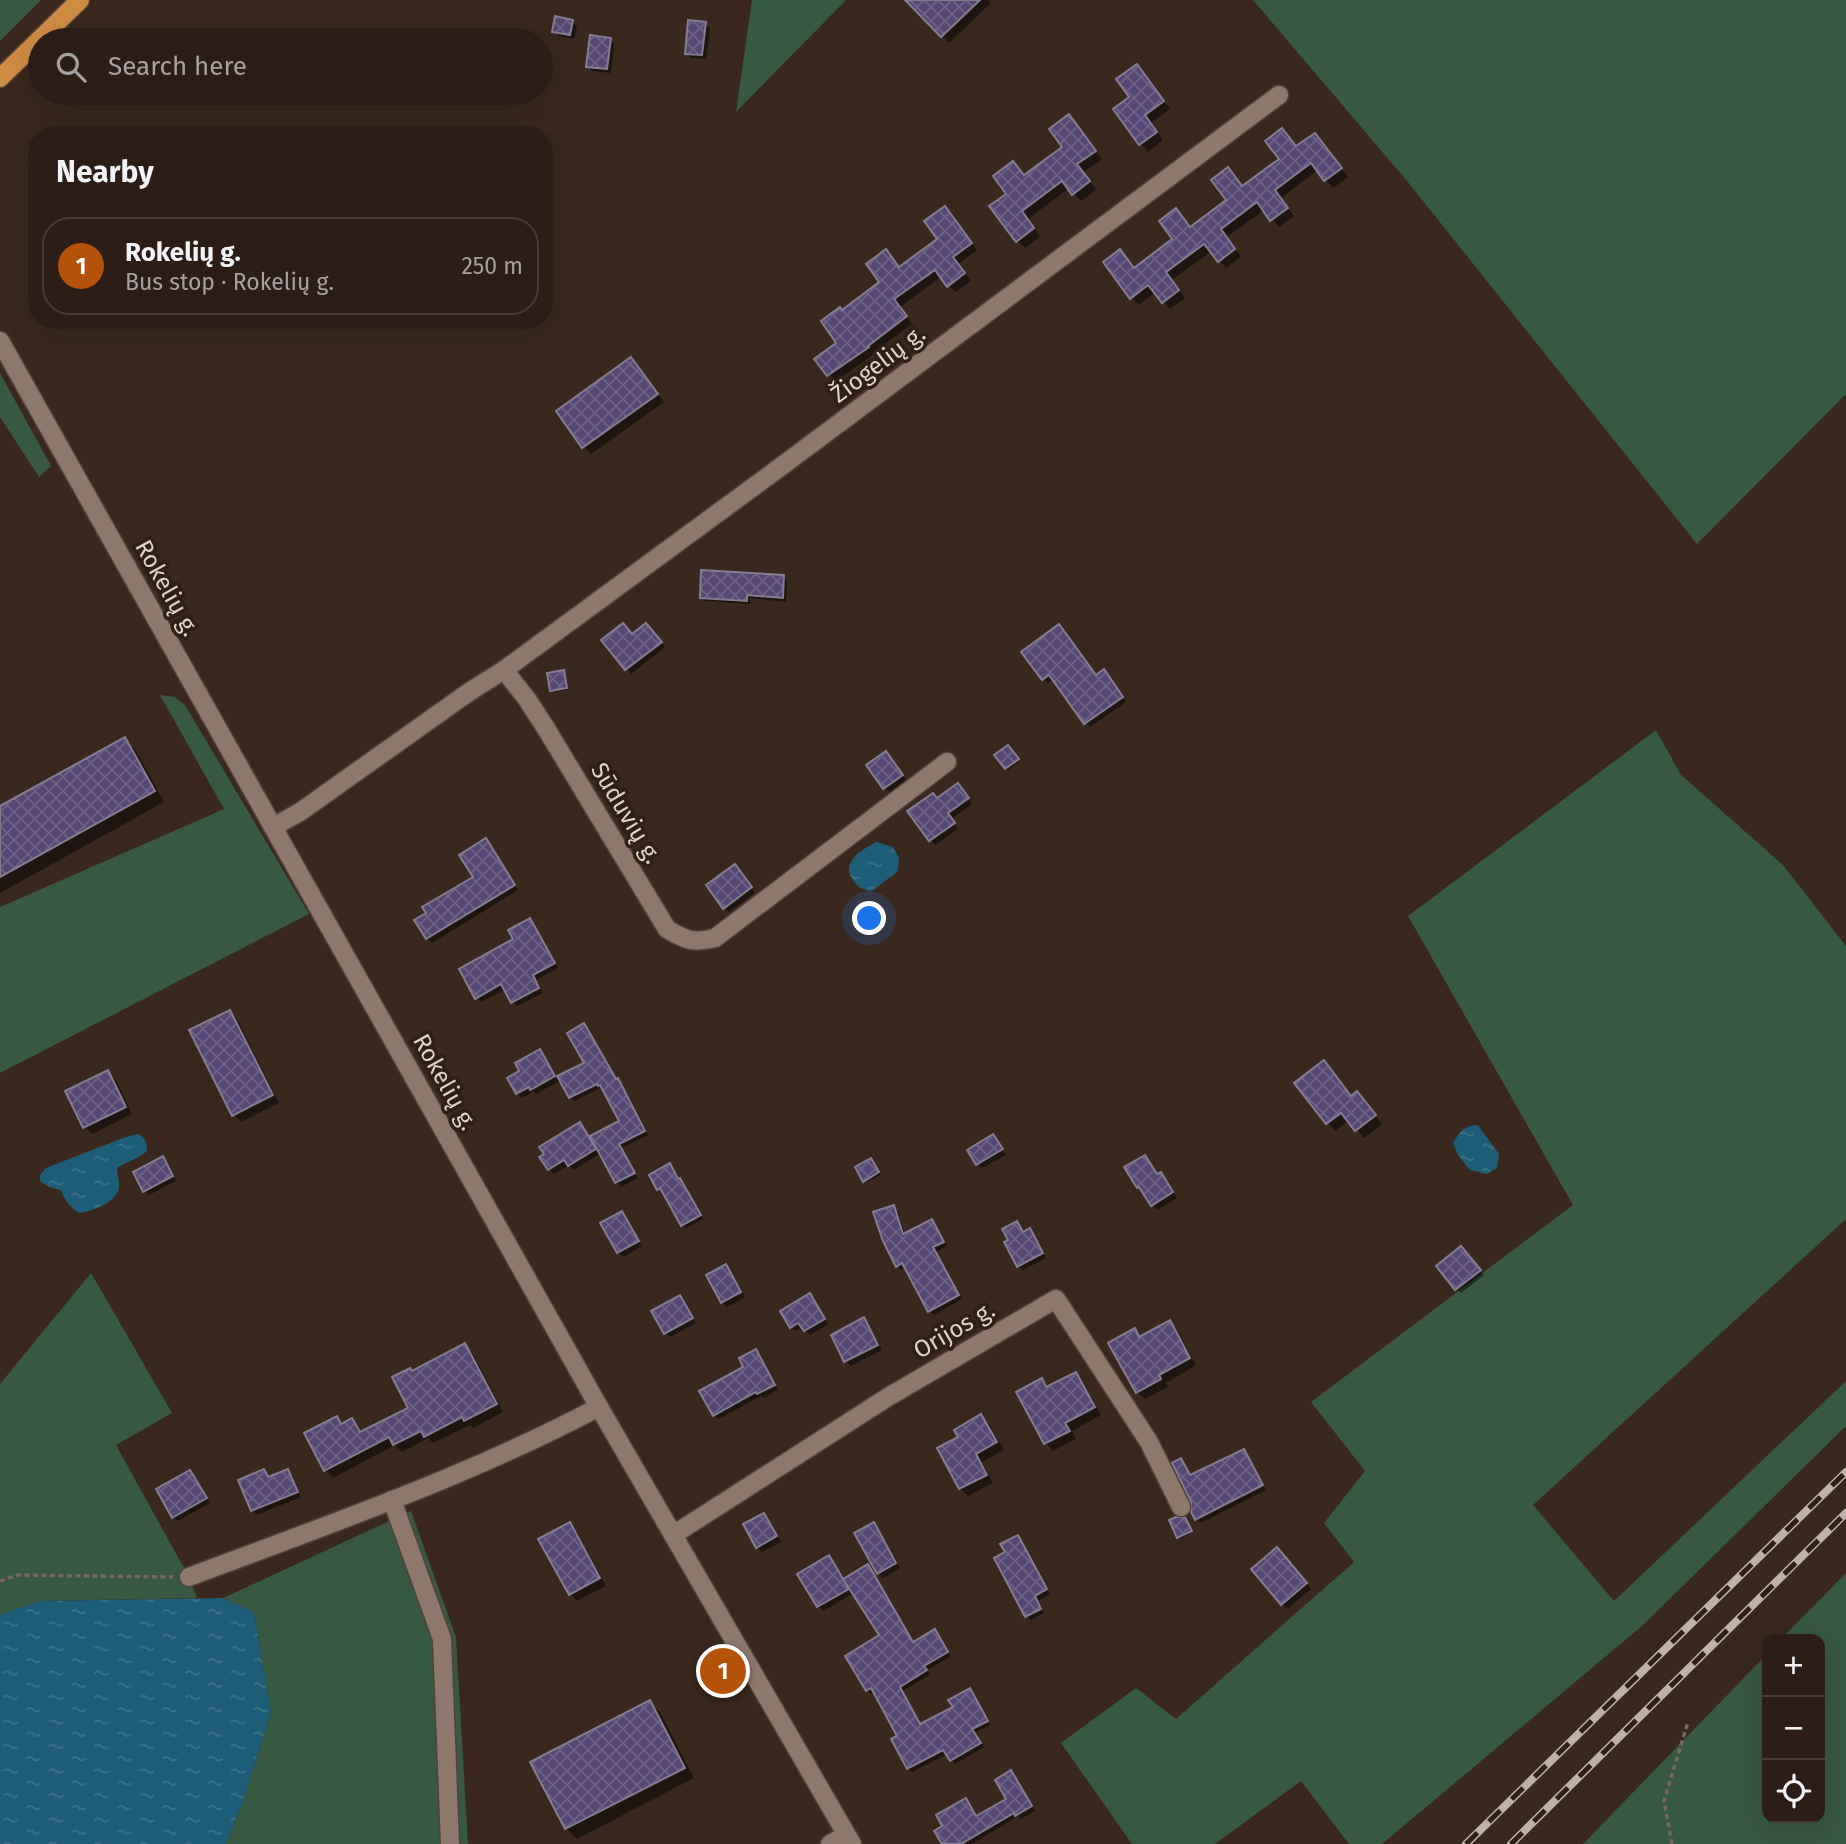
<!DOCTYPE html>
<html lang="en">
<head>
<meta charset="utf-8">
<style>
  :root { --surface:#2c1e16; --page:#34271f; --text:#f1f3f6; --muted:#a6a2a1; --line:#483c35; --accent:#b45309 }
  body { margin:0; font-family:"Fira Sans",sans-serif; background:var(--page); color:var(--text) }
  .controls { position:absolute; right:21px; bottom:21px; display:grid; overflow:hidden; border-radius:14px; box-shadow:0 7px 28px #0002 }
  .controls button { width:63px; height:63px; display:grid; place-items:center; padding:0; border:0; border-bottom:2px solid var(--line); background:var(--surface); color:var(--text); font:35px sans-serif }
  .you { position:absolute; left:870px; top:919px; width:24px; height:24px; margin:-18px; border:5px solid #fff; border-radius:50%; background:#1a73e8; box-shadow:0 0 0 10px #1a73e833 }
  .badge { display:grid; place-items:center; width:46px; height:46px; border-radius:50%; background:var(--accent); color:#fff; font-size:23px; font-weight:700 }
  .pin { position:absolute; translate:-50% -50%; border:4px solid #fff; box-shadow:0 2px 7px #0006 }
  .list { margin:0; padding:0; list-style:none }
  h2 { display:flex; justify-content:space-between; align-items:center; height:91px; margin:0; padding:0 28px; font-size:30px }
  h2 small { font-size:23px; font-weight:400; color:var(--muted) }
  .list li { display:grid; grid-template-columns:46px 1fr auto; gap:21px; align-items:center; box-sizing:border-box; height:98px; margin:0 14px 14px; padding:0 14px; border:2px solid var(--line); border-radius:28px }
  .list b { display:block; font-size:26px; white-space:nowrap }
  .list p { margin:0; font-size:23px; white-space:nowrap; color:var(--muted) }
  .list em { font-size:23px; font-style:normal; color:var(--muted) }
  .icon { flex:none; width:38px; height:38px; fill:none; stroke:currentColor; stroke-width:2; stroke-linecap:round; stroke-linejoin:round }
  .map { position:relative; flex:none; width:1846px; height:1844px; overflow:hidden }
  .search { position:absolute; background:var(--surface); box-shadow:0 7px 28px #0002; left:28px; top:28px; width:525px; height:77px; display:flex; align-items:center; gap:18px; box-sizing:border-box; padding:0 24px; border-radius:38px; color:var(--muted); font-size:26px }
  .panel { position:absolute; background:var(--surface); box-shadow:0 7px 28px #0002; left:28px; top:126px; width:525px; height:203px; border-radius:28px }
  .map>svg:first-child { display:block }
  .green { fill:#375841 }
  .water { fill:url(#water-ripples) }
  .shadow { fill:#0007 }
  .building { fill:url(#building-cross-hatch); stroke:#847d92; stroke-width:2 }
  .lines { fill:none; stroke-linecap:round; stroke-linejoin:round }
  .street-casing { stroke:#52433a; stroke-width:21 }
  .secondary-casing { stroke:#52433a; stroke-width:21 }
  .primary-casing { stroke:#52433a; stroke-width:21 }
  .path { stroke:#77675f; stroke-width:3.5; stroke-dasharray:5 3.5; stroke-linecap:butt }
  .street { stroke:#8e786c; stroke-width:18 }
  .secondary { stroke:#8e786c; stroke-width:18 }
  .primary { stroke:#cf8c43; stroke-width:18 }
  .rail-casing { stroke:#beb1a9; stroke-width:8 }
  .rail { stroke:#301f15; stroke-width:5; stroke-dasharray:16; stroke-linecap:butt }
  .labels { text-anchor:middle; stroke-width:7; stroke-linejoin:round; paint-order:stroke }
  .street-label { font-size:24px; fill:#ded2cb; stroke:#301f15 }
</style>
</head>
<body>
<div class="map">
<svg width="1846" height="1844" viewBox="0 0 1846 1844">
  <defs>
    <pattern id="water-ripples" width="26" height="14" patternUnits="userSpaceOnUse" patternTransform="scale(1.75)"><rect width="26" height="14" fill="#1e5d77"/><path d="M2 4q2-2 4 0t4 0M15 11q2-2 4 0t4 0" fill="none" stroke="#3e7389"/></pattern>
    <pattern id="building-cross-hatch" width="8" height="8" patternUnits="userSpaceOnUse" patternTransform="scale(1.75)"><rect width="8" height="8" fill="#574775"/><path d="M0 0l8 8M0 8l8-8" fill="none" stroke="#6f6187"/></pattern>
  </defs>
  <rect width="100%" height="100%" fill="#3a281e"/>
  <g class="green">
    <polygon points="0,0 41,0 0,41"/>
    <polygon points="752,0 846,0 736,112"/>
    <polygon points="1253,0 1846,0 1846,394 1697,544 1407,181"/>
    <polygon points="0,373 51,466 39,477 0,417"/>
    <polygon points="160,695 175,697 185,705 309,914 0,1073 0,907 224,809"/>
    <polygon points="1656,730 1681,775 1783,865 1846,946 1846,1219 1533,1505 1614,1601 1846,1381 1846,1426 1642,1626 1382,1844 1349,1844 1301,1781 1215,1844 1132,1844 1061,1743 1136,1688 1176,1719 1354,1562 1324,1523 1365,1471 1311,1402 1573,1205 1408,916"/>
    <polygon points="91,1273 172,1413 116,1445 189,1577 197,1598 40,1601 0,1615 0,1384"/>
    <polygon points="411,1511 456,1637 468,1844 226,1844 244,1799 271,1712 254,1612 223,1598"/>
    <polygon points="1846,1573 1846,1844 1583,1844 1767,1654 1767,1818 1820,1818 1820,1639 1781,1639"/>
  </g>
  <g class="water">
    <path d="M876 842 893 847 899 858 898 871 872 891C864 890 858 888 853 880 840 862 862 850 876 842Z"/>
    <path d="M1478 1125 1499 1154 1497 1168 1487 1174 1470 1170 1458 1155 1453 1143C1460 1131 1464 1126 1478 1125Z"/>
    <path d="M138 1134C146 1138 147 1143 147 1151 139 1158 127 1162 117 1168 117 1174 119 1179 119 1185 120 1202 92 1211 79 1213 70 1207 64 1200 61 1190L49 1187 40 1181V1175L46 1168 123 1138Z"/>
    <polygon points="223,1598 254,1612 271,1712 244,1799 226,1844 0,1844 0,1615 39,1601"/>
  </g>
  <g class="shadow">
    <polygon points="920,0 988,0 991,3 949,43 914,6"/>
    <polygon points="572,22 577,26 574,39 559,36 554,31"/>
    <polygon points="705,24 710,28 706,59 691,58 686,53"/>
    <polygon points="610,40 614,44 611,73 592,71 588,66"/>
    <polygon points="1144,74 1170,109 1151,123 1163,140 1148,152 1115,110 1132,98"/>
    <polygon points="1069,116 1102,159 1084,172 1096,190 1081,201 1069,188 1028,219 1040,237 1025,248 1017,241 1009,194 1013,163 1025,177 1064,147"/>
    <polygon points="1282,130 1297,148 1322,142 1348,177 1333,188 1318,170 1281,198 1294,216 1279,227 1264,210 1227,237 1241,257 1226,268 1212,251 1172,280 1185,298 1170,309 1156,292 1139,305 1131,297 1120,251 1135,269 1175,240 1183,218 1191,228 1229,200 1228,169 1243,187 1281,159"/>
    <polygon points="951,215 977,250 958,264 971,281 955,292 942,276 900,307 912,324 873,353 874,354 835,382 817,359 839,343 842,312 881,282 886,251 900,268 940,240"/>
    <polygon points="631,359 638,366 664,402 591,454 584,447 558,411"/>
    <polygon points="783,577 787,581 786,602 750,598 750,604 705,601 701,597"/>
    <polygon points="651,630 665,647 631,674 604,640 632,636"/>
    <polygon points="1023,653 1097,676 1108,676 1126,702 1090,727 1054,679 1048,683"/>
    <polygon points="564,672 565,674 568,690 553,692 551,690"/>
    <polygon points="124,739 135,749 164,802 0,893 0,808"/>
    <polygon points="1008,747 1019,762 1008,770 997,755"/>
    <polygon points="890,758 906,780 889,792 885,788"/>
    <polygon points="963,790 972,804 951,819 958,829 935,845 910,812"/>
    <polygon points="490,845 518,890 432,943 427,938 475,878"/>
    <polygon points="739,871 755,893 729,912 724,908"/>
    <polygon points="530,920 534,925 558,968 536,980 543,993 517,1006 512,1002 506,989 481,1002 477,998"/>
    <polygon points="230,1012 237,1019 279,1103 241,1122 234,1115"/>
    <polygon points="584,1025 588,1030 617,1080 622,1085 648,1135 622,1148 638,1178 621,1187 617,1182 601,1153 574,1170 569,1165 554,1174 549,1169 584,1129 590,1138 621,1122 602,1087 574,1101 570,1097 561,1080 536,1094 534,1091 522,1098 517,1093 522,1071 539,1051 544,1056 557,1079 587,1063"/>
    <polygon points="108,1073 116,1080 132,1114 92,1134 84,1126"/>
    <polygon points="1296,1083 1364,1101 1382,1124 1364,1138 1349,1120 1335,1131"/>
    <polygon points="993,1137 1006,1155 982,1168 977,1164"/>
    <polygon points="1145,1157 1158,1176 1161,1174 1165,1179 1177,1198 1157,1210 1138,1187"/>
    <polygon points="163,1158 167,1163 176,1181 149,1195 144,1191"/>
    <polygon points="873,1162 880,1175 867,1182 865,1181"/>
    <polygon points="670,1165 679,1180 684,1184 703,1219 686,1228 682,1225 664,1192 663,1193 659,1189 651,1175"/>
    <polygon points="893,1207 898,1211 905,1235 931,1221 936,1225 947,1246 936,1252 962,1299 934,1315 929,1311 906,1267 901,1270 897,1266"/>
    <polygon points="622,1213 627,1218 642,1246 623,1257 618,1252"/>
    <polygon points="1016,1223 1024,1233 1030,1230 1034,1235 1046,1258 1023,1270 1018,1266 1010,1241"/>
    <polygon points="1466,1253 1484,1275 1461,1293 1456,1289"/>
    <polygon points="725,1266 730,1271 745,1297 727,1307 722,1302"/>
    <polygon points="810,1296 814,1300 828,1324 810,1335 803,1327 796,1331 791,1327"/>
    <polygon points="679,1297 684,1302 696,1323 670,1337 666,1333"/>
    <polygon points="864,1320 869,1324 882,1350 851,1366 846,1361"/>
    <polygon points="1169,1323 1177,1330 1196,1365 1166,1383 1168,1387 1145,1399 1137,1392 1134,1331 1142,1338"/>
    <polygon points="464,1345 472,1352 503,1412 473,1428 470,1425 433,1443 428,1438 402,1452 395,1445 333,1478 326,1470 306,1434 336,1418 343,1425 352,1420 362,1433 410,1408 413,1372"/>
    <polygon points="756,1351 761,1356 778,1390 764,1398 761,1396 719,1419 714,1415"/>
    <polygon points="1076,1374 1083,1382 1101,1415 1072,1431 1076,1439 1053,1451 1046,1443 1019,1392 1041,1380 1049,1388"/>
    <polygon points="981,1416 989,1424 1004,1450 982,1462 993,1483 968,1496 960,1488 940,1449 960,1438"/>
    <polygon points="1243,1451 1248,1455 1266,1490 1201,1523 1196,1519 1184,1465 1191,1477"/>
    <polygon points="264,1471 270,1479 288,1471 293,1476 301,1497 257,1515 252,1510"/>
    <polygon points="190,1472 195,1476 210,1503 178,1521 173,1517"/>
    <polygon points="764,1515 769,1520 781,1542 762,1552 757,1547"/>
    <polygon points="1187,1521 1192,1533 1180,1539 1178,1537"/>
    <polygon points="570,1524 577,1532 606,1586 577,1601 570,1593"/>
    <polygon points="873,1524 878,1529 900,1568 883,1578 878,1573"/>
    <polygon points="1018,1537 1022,1541 1050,1594 1038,1601 1044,1613 1031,1620 1027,1616 996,1559 1007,1553"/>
    <polygon points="1282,1554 1311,1589 1287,1609 1282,1604"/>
    <polygon points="829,1557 844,1580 872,1571 914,1644 939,1635 951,1656 927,1670 930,1675 902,1691 921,1726 955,1708 970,1690 974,1694 990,1725 975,1733 984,1747 955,1764 947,1754 912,1772 908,1768 899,1737 875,1692 871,1694 867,1690 881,1636 854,1593 823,1611 819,1606 799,1575"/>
    <polygon points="649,1702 660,1712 694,1778 577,1839 566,1828 532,1763"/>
    <polygon points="1011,1772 1015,1776 1035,1811 1021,1819 1018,1816 972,1844 944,1844 945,1827 965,1800 977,1817 1008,1799"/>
  </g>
  <g class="building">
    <polygon points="905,0 980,0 941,37"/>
    <polygon points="555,16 573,20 570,35 552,32"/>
    <polygon points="688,20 706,22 702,55 685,54"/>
    <polygon points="590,35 611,38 607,69 586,67"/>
    <polygon points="1137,64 1164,101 1145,115 1157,132 1139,145 1113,109 1129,97 1116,79"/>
    <polygon points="1069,114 1096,151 1077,164 1090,181 1072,195 1062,181 1022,211 1034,228 1016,242 989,206 1006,194 993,176 1013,161 1024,175 1062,147 1049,129"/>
    <polygon points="1282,128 1296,146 1315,133 1342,168 1324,181 1311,163 1275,190 1288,208 1270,221 1257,202 1221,229 1235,249 1218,262 1204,244 1166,272 1179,290 1162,303 1148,285 1130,299 1103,262 1120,249 1134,268 1172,239 1159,221 1176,208 1190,227 1226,200 1211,180 1228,167 1242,186 1279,159 1265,141"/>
    <polygon points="945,206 972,243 953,257 965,273 947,287 935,270 894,299 907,316 868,346 869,347 827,376 814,359 836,343 821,321 840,307 842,310 879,282 866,264 886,249 899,267 937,239 924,221"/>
    <polygon points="631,357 658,394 582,448 556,411"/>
    <polygon points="701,570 784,575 783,598 747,595 747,601 700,598"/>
    <polygon points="623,623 632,634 646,623 662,642 625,670 601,640"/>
    <polygon points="1059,624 1096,675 1104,669 1123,697 1084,724 1049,675 1042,680 1021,652"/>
    <polygon points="564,670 567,688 550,691 547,673"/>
    <polygon points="125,737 155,791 0,877 0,806"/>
    <polygon points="1008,745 1019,759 1005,769 994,755"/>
    <polygon points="886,751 903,775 883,789 866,765"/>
    <polygon points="958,783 969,798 948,813 955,823 929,841 907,811 933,793 937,798"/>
    <polygon points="486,838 515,885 426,939 414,920 426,913 422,907 473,877 459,855"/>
    <polygon points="735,864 752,887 723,909 706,885"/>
    <polygon points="530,918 555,963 533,975 539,988 511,1003 501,984 475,999 459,969 513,939 508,930"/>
    <polygon points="230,1010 273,1095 232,1116 189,1030"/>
    <polygon points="584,1023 616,1079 618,1078 645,1131 619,1144 635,1173 615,1183 590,1136 619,1121 600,1085 598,1086 597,1084 569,1098 557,1076 584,1063 567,1033"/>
    <polygon points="540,1049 555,1076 530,1090 529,1087 516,1094 507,1078 519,1071 515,1063"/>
    <polygon points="1324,1060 1351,1096 1357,1091 1376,1115 1355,1131 1341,1113 1326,1124 1294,1083"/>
    <polygon points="108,1070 126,1107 83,1128 65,1091"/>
    <polygon points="580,1122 596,1149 568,1166 564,1160 548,1170 539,1157 544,1154 539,1147"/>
    <polygon points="993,1134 1003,1149 976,1165 967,1150"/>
    <polygon points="1145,1155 1157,1174 1161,1172 1173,1192 1151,1206 1139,1187 1137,1188 1124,1167"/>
    <polygon points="163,1156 173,1176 143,1192 133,1172"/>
    <polygon points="871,1158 879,1172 863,1182 855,1167"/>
    <polygon points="670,1163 678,1179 680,1178 701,1215 681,1226 660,1188 657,1190 649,1175"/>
    <polygon points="894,1205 903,1234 932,1219 944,1242 933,1247 959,1295 928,1312 902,1263 896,1267 883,1241 873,1212"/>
    <polygon points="622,1211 639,1241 617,1253 600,1223"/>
    <polygon points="1017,1221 1023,1232 1030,1228 1043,1253 1017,1267 1004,1242 1008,1240 1002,1229"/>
    <polygon points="1461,1246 1481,1270 1455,1290 1436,1266"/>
    <polygon points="726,1264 741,1292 721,1303 706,1275"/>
    <polygon points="810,1293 825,1319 804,1331 798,1323 790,1328 780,1311"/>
    <polygon points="680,1295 693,1318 664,1334 651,1311"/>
    <polygon points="864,1317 878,1345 844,1362 831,1335"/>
    <polygon points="1170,1320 1190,1358 1159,1375 1161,1379 1136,1393 1108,1343 1135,1328 1139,1337"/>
    <polygon points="465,1343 497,1404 464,1421 462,1417 424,1437 421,1431 393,1445 389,1437 324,1471 304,1433 337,1416 341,1424 352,1418 360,1432 408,1408 392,1377 410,1368 412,1371"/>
    <polygon points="756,1349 775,1385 757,1394 756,1392 713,1416 699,1391 743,1367 739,1358"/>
    <polygon points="1076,1372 1095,1407 1065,1423 1070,1431 1044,1444 1016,1392 1042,1378 1046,1387"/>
    <polygon points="981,1414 997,1442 976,1454 987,1475 959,1489 937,1448 958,1437 954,1430"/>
    <polygon points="1244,1449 1263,1485 1195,1520 1191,1512 1191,1502 1172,1463 1181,1458 1190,1475"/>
    <polygon points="264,1469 268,1477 288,1469 298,1492 251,1511 238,1480"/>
    <polygon points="190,1470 207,1498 172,1518 156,1489"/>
    <polygon points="764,1513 777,1536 756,1548 743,1524"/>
    <polygon points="1176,1517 1185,1517 1192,1531 1177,1538 1169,1520"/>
    <polygon points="570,1522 600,1578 569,1595 538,1539"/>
    <polygon points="874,1522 896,1563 877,1574 854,1533"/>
    <polygon points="1018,1535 1047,1589 1035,1596 1041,1609 1025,1617 994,1558 1005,1552 1000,1544"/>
    <polygon points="1277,1547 1307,1583 1281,1605 1251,1569"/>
    <polygon points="829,1555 849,1589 817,1607 797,1574"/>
    <polygon points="868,1564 913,1642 935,1629 948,1652 924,1666 927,1670 900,1687 920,1724 953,1707 948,1700 970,1688 988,1721 972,1729 981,1743 950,1761 943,1750 907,1769 891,1739 897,1736 871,1688 866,1691 845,1656 879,1635 843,1579"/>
    <polygon points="650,1700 685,1768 565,1829 530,1762"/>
    <polygon points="1011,1770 1032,1806 1015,1816 1014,1813 961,1844 942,1844 934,1831 942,1826 936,1815 966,1798 976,1816 1006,1799 995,1780"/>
  </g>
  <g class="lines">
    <g class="street-casing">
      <g id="street">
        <path d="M504 670 527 699 547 730 667 929C687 941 693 943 715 938L947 762"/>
        <polyline points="273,827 300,812 469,692 504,670 775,471 1279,95"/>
        <polyline points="392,1500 442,1639 450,1844"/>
        <polyline points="673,1535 888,1397 1056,1299 1149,1442 1181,1507"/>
        <path d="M189 1577C327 1525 469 1476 599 1407"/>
        <polyline points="830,1844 847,1835"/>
      </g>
    </g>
    <g class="secondary-casing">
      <polyline id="secondary" points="0,341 599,1407 852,1844"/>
    </g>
    <g class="primary-casing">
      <polyline id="primary" points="0,78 80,0"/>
    </g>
    <g class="path">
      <polyline points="0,1581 17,1575 173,1577"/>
      <polyline points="1672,1844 1664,1801 1688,1722"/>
    </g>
    <use href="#street" class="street"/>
    <use href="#secondary" class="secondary"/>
    <use href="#primary" class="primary"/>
    <g class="rail-casing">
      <g id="rail">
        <polyline points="1466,1844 1846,1472"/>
        <polyline points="1511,1844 1846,1513"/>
      </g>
    </g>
    <use href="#rail" class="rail"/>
  </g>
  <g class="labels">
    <g class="street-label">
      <text transform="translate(878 364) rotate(-37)" y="8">Žiogelių g.</text>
      <text transform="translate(167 588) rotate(61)" y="8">Rokelių g.</text>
      <text transform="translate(626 813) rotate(59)" y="8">Sūduvių g.</text>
      <text transform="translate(445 1082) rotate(61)" y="8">Rokelių g.</text>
      <text transform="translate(954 1330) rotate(-30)" y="8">Orijos g.</text>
    </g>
  </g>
</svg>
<div class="controls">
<button>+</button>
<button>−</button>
<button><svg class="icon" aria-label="locate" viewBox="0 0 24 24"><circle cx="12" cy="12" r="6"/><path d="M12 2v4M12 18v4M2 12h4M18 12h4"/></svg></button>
</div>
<div class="you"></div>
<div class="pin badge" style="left:723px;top:1671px">1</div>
<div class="search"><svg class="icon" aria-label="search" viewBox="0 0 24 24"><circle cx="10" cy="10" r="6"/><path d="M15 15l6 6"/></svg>Search here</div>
<section class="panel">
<h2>Nearby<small></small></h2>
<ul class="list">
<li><span class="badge">1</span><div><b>Rokelių g.</b><p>Bus stop · Rokelių g.</p></div><em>250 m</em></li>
</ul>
</section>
</div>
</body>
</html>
